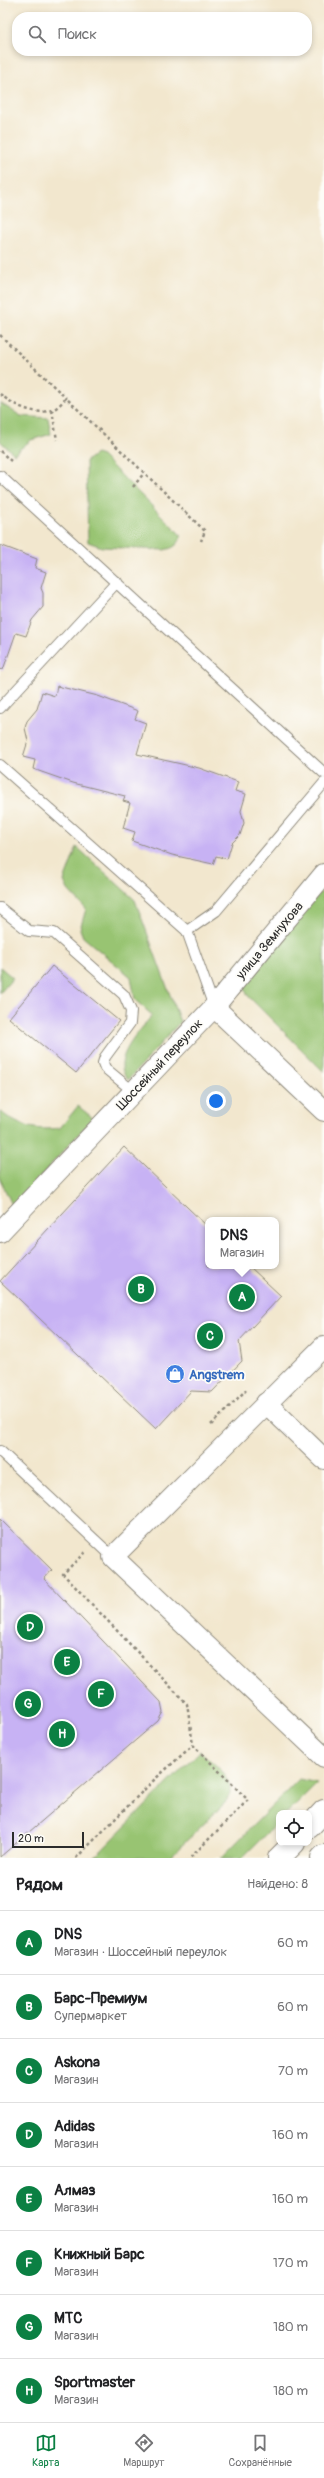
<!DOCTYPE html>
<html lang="ru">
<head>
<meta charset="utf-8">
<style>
  :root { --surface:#fff; --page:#f2f2f2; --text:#202124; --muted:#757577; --line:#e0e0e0; --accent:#0b8043 }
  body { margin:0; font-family:Pangolin,sans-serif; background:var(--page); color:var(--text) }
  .controls { position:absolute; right:12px; bottom:12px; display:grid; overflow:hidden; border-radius:8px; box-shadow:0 2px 6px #0003 }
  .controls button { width:36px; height:36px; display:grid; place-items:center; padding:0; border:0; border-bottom:1px solid var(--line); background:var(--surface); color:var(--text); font:20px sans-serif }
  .scale { position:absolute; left:12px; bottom:10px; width:72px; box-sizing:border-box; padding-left:4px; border:2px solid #2b2b2b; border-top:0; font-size:11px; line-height:14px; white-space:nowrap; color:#2b2b2b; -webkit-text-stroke:3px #fdfcf7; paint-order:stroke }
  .you { position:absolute; left:216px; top:1101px; width:14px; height:14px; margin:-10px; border:3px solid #fff; border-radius:50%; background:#1a73e8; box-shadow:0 0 0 6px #1a73e833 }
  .badge { display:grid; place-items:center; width:26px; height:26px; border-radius:50%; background:var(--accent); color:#fff; font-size:13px; font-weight:700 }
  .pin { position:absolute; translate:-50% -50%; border:2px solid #fff; box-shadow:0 1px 4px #0006 }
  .popup { position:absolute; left:205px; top:1217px; width:74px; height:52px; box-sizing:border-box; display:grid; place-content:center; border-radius:8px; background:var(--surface); filter:drop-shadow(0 1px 3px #0005); font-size:13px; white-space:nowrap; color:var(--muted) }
  .popup b { font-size:15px; color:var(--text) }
  .popup::after { content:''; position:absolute; left:50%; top:100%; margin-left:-8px; border:8px solid transparent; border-top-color:var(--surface) }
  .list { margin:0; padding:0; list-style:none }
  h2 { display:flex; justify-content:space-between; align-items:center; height:52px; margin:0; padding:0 16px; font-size:17px }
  h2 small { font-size:13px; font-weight:400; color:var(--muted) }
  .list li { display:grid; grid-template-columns:26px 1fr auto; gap:12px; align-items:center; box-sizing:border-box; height:64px; padding:0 16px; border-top:1px solid var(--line) }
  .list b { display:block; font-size:15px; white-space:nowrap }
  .list p { margin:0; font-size:13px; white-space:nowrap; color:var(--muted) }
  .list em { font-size:13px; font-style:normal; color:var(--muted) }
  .icon { flex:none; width:22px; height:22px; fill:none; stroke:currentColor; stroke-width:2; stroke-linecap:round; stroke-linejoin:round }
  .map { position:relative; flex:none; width:324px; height:1858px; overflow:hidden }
  .search { position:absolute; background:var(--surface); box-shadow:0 2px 6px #0003; left:12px; right:12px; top:12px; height:44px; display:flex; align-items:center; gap:10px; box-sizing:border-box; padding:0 14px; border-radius:16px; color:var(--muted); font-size:15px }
  .sheet { height:564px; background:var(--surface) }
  nav { display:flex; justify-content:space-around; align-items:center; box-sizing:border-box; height:56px; border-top:1px solid var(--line); background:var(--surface); font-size:11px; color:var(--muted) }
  nav a { display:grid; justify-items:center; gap:2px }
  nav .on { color:var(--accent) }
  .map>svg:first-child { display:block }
  .green { fill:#98c472; stroke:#62784e }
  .building { fill:#c7b2f4 }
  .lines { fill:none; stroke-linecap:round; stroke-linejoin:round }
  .lane-casing { stroke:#8e897c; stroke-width:12 }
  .street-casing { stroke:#8e897c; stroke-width:22 }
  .primary-casing { stroke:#8e897c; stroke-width:24 }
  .path { stroke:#8e897c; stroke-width:2.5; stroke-dasharray:3 3; stroke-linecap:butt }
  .lane { stroke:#fff; stroke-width:10 }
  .street { stroke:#fff; stroke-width:20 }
  .primary { stroke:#fff; stroke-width:22 }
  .labels { text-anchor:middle; stroke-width:3.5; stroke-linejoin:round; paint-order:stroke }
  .street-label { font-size:13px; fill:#2b2b2b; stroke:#fdfcf7 }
  .shop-label { font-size:13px; font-weight:bold; fill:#366cbe; stroke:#fdfcf7; text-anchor:start }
</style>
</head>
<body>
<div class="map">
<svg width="324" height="1858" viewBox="0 0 324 1858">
  <rect width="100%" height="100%" fill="#fdfcf7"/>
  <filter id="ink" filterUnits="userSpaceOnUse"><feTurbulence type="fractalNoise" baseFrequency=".025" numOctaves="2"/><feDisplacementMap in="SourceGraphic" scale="8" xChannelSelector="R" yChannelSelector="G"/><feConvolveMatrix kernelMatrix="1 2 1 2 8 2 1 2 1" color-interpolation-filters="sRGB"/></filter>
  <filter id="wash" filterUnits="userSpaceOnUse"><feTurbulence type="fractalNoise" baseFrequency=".012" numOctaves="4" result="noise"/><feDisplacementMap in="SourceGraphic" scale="16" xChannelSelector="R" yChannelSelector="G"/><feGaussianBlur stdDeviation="0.9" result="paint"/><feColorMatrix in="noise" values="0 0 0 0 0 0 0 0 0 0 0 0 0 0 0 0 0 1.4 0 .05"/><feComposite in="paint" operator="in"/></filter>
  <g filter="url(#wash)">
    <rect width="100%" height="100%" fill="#f2e7ce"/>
    <g class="green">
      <polygon points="0,403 21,416 48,418 51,434 31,440 14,454 0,441"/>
      <path d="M96 454 102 456 178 532 181 537C178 546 173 548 164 550L102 547 88 542 86 461Z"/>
      <path d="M77 847 135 900 180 1022 128 1080C109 1060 140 1032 152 1015L135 1000 131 977 83 937 80 929 86 909 68 890 64 881Z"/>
      <polygon points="324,888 324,1072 249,997 244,988 244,983"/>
      <polygon points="0,967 13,978 0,993"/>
      <path d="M78 1106 93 1118 13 1207 0 1179V1111C19 1127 36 1131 60 1128Z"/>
      <path d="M200 1751C214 1765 237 1778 228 1800L169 1858H94Z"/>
      <polygon points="299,1779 317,1783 287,1813 279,1813 279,1821 242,1858 221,1858"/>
    </g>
    <g id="blocks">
      <g class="building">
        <polygon points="0,545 37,559 35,568 46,572 41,588 43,593 43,607 32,620 26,636 16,633 3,670 0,669"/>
        <polygon points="57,686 98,696 138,711 135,719 146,723 137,754 199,768 238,782 235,791 246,794 241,811 244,823 240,835 232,843 227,859 216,856 213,864 172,855 132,841 135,832 123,828 130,803 123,801 125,796 73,783 33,769 35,760 23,757 28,741 25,728 27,721 37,709 42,692 55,696"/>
        <polygon points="52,966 119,1021 76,1073 9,1018"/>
        <polygon points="124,1147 208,1227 208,1266 249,1266 281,1296 239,1341 242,1361 212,1392 191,1391 156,1429 0,1281"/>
        <polygon points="0,1519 52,1570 44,1579 161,1702 163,1712 158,1721 0,1857"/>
      </g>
    </g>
  </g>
  <g filter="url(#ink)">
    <use href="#blocks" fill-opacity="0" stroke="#8e897c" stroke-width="1"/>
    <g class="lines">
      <g class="lane-casing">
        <g id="lane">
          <polyline points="0,476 324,773"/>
          <polyline points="0,708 117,582"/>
          <polyline points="0,765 187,931 214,1007"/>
          <polyline points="0,908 29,931 54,933 124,995 131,1011 130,1023 105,1057 103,1063 105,1068 134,1092"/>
          <polyline points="187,931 216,911 324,783"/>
          <polyline points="0,1451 113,1557"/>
        </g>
      </g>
      <g class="street-casing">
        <g id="street">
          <polyline points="214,1007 324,874"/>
          <polyline points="0,1232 214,1007 324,1111"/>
          <polyline points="324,1346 113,1557 324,1757"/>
          <polyline points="266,1403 324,1459"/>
        </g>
      </g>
      <g class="primary-casing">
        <g id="primary">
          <polyline points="309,1827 324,1811"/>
          <polyline points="279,1858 294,1843"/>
          <polyline points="322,1858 324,1856"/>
        </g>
      </g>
      <g class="path">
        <polyline points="0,335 66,398"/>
        <path d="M0 394C13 405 34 416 52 410 58 408 62 402 66 398L205 531 201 541"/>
        <polyline points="52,410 57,440"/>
        <polyline points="0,451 11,461"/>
        <polyline points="133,487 144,473"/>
        <polyline points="211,1425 245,1391 246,1392"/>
        <polyline points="85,1552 63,1574 187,1704 193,1745 248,1800 190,1858"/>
        <polyline points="76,1858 154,1780 193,1745"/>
      </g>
      <use href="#lane" class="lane"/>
      <use href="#street" class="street"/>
      <use href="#primary" class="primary"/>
    </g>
  </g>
  <defs>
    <g id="shop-disc" transform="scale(1)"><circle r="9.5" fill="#3f7fe0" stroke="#fdfcf7"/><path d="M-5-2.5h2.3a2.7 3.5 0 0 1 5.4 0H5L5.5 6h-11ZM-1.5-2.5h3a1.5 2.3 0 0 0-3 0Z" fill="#fff"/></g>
  </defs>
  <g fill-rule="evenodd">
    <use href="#shop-disc" x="175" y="1374"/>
  </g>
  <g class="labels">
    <g class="street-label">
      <text transform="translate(269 940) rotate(-50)" y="5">улица Земнухова</text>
      <text transform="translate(159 1064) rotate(-47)" y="5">Шоссейный переулок</text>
    </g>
    <g class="shop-label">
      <text x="189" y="1379">Angstrem</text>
    </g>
  </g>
</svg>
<div class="controls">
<button><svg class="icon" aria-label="locate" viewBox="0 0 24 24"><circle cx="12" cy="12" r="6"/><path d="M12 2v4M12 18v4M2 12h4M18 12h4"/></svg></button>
</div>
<div class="scale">20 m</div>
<div class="you"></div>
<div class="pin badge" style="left:242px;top:1297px">A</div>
<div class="popup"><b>DNS</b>Магазин</div>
<div class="pin badge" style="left:141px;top:1289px">B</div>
<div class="pin badge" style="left:210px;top:1336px">C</div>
<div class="pin badge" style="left:30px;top:1627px">D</div>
<div class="pin badge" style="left:67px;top:1662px">E</div>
<div class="pin badge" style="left:101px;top:1694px">F</div>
<div class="pin badge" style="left:28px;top:1704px">G</div>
<div class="pin badge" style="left:62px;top:1734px">H</div>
<div class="search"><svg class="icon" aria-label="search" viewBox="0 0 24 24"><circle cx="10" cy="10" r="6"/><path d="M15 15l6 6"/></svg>Поиск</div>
</div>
<section class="sheet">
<h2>Рядом<small>Найдено: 8</small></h2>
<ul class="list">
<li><span class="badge">A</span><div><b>DNS</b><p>Магазин · Шоссейный переулок</p></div><em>60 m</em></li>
<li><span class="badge">B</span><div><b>Барс-Премиум</b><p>Супермаркет</p></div><em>60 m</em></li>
<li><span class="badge">C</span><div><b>Askona</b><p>Магазин</p></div><em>70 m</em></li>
<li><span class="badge">D</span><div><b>Adidas</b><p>Магазин</p></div><em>160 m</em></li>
<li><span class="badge">E</span><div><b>Алмаз</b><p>Магазин</p></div><em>160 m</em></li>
<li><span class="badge">F</span><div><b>Книжный Барс</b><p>Магазин</p></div><em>170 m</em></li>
<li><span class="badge">G</span><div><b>МТС</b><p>Магазин</p></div><em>180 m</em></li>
<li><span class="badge">H</span><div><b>Sportmaster</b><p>Магазин</p></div><em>180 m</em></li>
</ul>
</section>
<nav>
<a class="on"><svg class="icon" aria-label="map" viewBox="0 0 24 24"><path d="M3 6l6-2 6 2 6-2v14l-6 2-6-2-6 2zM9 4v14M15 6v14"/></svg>Карта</a>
<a><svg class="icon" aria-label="directions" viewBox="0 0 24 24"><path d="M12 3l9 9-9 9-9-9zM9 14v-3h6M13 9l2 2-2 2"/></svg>Маршрут</a>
<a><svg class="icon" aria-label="saved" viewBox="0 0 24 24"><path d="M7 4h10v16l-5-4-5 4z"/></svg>Сохранённые</a>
</nav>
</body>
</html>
